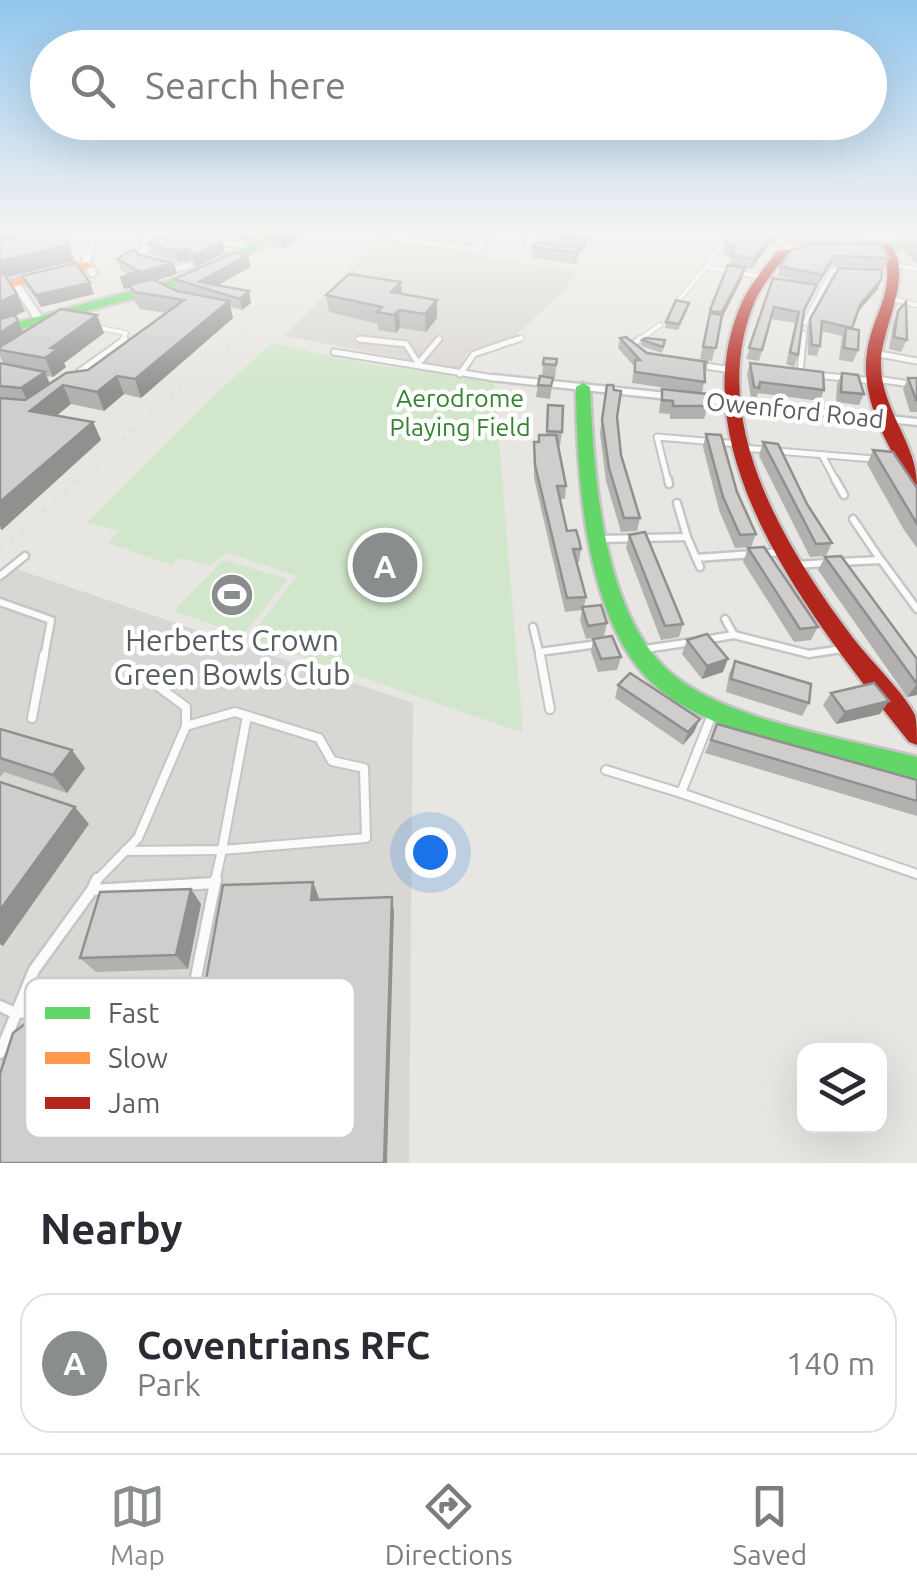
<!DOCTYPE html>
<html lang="en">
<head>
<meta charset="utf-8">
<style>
  :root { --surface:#fff; --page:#f7f7f7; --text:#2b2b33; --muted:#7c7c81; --line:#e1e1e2; --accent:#8a8d8e }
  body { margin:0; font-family:Ubuntu,sans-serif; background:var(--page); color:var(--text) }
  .controls { position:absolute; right:30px; bottom:30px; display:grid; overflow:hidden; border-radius:20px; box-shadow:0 10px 40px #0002 }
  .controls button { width:90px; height:90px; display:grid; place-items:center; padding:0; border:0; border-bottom:2px solid var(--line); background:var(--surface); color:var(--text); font:50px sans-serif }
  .you { position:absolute; left:430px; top:852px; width:35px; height:35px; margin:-25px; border:8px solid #fff; border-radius:50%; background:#1a73e8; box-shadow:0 0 0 15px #1a73e833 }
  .badge { display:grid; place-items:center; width:65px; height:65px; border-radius:50%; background:var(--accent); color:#fff; font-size:32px; font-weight:700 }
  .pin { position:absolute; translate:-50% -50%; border:5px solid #fff; box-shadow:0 2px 10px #0006 }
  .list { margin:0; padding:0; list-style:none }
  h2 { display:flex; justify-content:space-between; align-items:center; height:130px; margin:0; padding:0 40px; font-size:42px }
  h2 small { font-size:32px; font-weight:400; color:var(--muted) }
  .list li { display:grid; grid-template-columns:65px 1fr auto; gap:30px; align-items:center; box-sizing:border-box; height:140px; margin:0 20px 20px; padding:0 20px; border:2px solid var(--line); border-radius:30px }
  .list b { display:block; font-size:38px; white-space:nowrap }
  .list p { margin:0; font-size:32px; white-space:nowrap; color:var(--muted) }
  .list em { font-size:32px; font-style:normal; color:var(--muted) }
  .icon { flex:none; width:55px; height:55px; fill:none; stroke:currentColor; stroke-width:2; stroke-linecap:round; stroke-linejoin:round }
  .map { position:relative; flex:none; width:917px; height:1163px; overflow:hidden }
  .search { position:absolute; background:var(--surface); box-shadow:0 10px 40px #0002; left:30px; right:30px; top:30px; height:110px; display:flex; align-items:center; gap:25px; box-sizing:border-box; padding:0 35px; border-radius:55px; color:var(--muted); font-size:38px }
  .sheet { height:290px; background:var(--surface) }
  nav { display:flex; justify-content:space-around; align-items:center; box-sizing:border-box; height:140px; border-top:2px solid var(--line); background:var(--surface); font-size:28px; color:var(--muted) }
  nav a { display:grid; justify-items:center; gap:5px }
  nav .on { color:var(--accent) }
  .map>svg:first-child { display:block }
  .industrial { fill:#d9d7d3 }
  .education { fill:#dad7d1 }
  .green { fill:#d1e6cb }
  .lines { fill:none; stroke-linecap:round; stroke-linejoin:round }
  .lane-far4-casing { stroke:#c5c5c5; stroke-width:6 }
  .lane-far3-casing { stroke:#c5c5c5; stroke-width:9 }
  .lane-far2-casing { stroke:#c5c5c5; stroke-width:11 }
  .lane-far1-casing { stroke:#c5c5c5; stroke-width:12 }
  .lane-casing { stroke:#c5c5c5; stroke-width:15 }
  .street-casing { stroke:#c5c5c5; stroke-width:5 }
  .fast-casing { stroke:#c4c5c4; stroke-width:5 }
  .slow-casing { stroke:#c4c5c4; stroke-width:5 }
  .jam-casing { stroke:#c4c5c4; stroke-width:5 }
  .lane-far4 { stroke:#fcfbfb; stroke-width:4 }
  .lane-far3 { stroke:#fcfbfb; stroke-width:5 }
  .lane-far2 { stroke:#fcfbfb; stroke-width:6 }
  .lane-far1 { stroke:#fcfbfb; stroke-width:8 }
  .lane { stroke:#fcfbfb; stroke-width:10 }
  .street { fill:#fcfbfb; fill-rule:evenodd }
  .fast { fill:#63d668; fill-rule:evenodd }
  .slow { fill:#ff974d; fill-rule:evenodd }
  .jam { fill:#b3261e; fill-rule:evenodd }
  .rail-far2 { stroke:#e0e0e0; stroke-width:2.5; stroke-dasharray:1 8; stroke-linecap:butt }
  .rail-far1 { stroke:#e0e0e0; stroke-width:4; stroke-dasharray:2.5 10; stroke-linecap:butt }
  .rail { stroke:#e0e0e0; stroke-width:5; stroke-dasharray:2.5 12; stroke-linecap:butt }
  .wall { fill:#b3b1af }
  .shaded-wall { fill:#92908f }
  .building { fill:#d0cecc; stroke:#92908f; stroke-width:2.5 }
  .labels { text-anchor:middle; stroke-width:9; stroke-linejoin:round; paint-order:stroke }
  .far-park-label { font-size:25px; fill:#35822e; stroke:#fff }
  .far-street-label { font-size:25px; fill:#585d61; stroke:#fff }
  .poi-label { font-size:30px; fill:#585d61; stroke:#fff }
  .key { fill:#fff; stroke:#cdced0; stroke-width:2.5 }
  .key-label { font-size:28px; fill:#585d61 }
</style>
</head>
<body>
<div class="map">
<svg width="917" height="1163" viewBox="0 0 917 1163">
  <rect width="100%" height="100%" fill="#e8e6e2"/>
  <g class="industrial">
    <polygon points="387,230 506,230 485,257 378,242"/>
    <polygon points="10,567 413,703 409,1163 0,1163 0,576"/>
  </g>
  <polygon class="education" points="378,242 576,271 566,289 516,335 467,353 459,369 284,336"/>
  <g class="green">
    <polygon points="272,343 373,365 494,380 523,733 249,638 297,576 226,552 211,565 180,558 172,565 108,543 119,531 87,522 212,397"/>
    <polygon points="223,560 288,579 243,635 174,611"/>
  </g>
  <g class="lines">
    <g class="lane-far4-casing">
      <g id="lane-far4">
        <polyline points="400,230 392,239 478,250 490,235 456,230"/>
        <polyline points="512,232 536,235"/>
        <polyline points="89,254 93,239"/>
        <polyline points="898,266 917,269"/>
        <polyline points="706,267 722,245"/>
        <polyline points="892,299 917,305"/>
        <polyline points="678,301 706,267 763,277"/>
        <polyline points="805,323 832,271 842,269"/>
        <polyline points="95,327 126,333 121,342"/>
        <polyline points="358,339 384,342"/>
        <polyline points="511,342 522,338"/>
        <polyline points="636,342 660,325"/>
        <polyline points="803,342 804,333"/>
      </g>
    </g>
    <g class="lane-far3-casing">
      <g id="lane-far3">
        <polyline points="360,339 406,344 418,363"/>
        <polyline points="803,339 800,374 804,374"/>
        <polyline points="630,346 640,339"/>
        <polyline points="334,352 494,378"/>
        <polyline points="874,353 917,361"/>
        <polyline points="417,365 439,339"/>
        <polyline points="699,365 731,370"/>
        <polyline points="79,372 125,339"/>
        <polyline points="460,374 474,354 518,339"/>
        <polyline points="816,375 873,381"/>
        <polyline points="876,379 917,385"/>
        <polyline points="742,448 874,459"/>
        <polyline points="822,455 836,481"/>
        <polyline points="668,481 657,437 739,444"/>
      </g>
    </g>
    <g class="lane-far2-casing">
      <g id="lane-far2">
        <polyline points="668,479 669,484"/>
        <polyline points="835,479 844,495"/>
        <polyline points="853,519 880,559"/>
        <polyline points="687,537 700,567"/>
        <polyline points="601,539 687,537 677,503"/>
        <polyline points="696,558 784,552"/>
        <polyline points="839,562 881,560 917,609"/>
        <polyline points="794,565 827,563"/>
        <polyline points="0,576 25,556"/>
        <polyline points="0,602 51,620 44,658"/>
        <polyline points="533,627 539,652"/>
        <polyline points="734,635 809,654 842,649"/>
        <polyline points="704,640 734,635 725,619"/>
        <polyline points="645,649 692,642"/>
        <polyline points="540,658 539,652 598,644"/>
      </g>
    </g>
    <g class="lane-far1-casing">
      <g id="lane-far1">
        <polyline points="540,655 550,709"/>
        <polyline points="32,718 44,655"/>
        <polyline points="186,726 235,712 319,738 332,761 364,768 366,838 222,850 215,881"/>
        <polyline points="606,770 681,793 713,712"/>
        <polyline points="681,793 917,874"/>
        <polyline points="125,851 222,850 247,716"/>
        <polyline points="96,881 138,838 186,726 186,707 159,687"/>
      </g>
    </g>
    <g class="lane-casing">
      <g id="lane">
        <polyline points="215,883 216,879"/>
        <polyline points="92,890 97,879"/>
        <polyline points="0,1006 15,1013 48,1011"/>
        <polyline points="0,1053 34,970 92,890 215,883 191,1002 170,1004"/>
      </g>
    </g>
    <g class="street-casing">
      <g id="street">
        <polygon points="146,230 154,230 146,255 149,259 178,266 189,263 193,265 192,267 179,271 143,263 138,255"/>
        <polygon points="553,230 541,235 531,248 524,246 535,231"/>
        <polygon points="758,230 768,230 797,249 790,251"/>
        <polygon points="203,237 254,246 258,248 254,250 206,241 203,241"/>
        <polygon points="89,252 93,254 90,262 97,274 93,276 90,276 82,262 85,254"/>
        <polygon points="12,281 18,281 45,321 43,323 37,323 11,283"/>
        <polygon points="494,375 917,419 917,425 490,380 489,378"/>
      </g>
    </g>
    <g class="fast-casing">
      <g id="fast">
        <polygon points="279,230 293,230 194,282 0,335 0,327 186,276"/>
        <polygon points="855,243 917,243 917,249 851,248 849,246"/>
        <path d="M583 383 590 387C594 474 601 613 672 674 728 721 847 739 917 757V779C840 758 720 739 659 689 584 628 577 475 576 387Z"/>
      </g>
    </g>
    <g class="slow-casing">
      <polygon id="slow" points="87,262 93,266 91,268 0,290 0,282"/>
    </g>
    <g class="jam-casing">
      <g id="jam">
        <path d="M887 243C917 266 882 328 881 360 879 408 917 442 917 485L911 484C887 446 860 398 867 352 873 311 899 289 881 246Z"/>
        <path d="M821 244 825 245V249L785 257C774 271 762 285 755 301 705 419 784 546 853 638 869 659 905 694 915 715 917 723 917 736 917 745L909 742C820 629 674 454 742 302 751 283 765 267 777 252Z"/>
      </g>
    </g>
    <use href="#lane-far4" class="lane-far4"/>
    <use href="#lane-far3" class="lane-far3"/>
    <use href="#lane-far2" class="lane-far2"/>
    <use href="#lane-far1" class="lane-far1"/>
    <use href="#lane" class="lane"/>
    <use href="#street" class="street"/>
    <use href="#fast" class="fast"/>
    <use href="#slow" class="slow"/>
    <use href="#jam" class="jam"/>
    <polyline class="rail-far2" points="234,342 360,230"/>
    <polyline class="rail-far1" points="77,481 237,339"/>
    <polyline class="rail" points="0,550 80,479"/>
  </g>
  <g class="wall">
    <polygon points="0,230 40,230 41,233 75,261 6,277 25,311 15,316 23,333 104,333 64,363 66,367 53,377 46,376 50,384 88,370 166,313 140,309 135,302 130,288 124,289 129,275 121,270 117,259 139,255 174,263 177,274 155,281 177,290 174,279 250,267 217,285 251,303 242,310 230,307 233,318 141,398 124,394 104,411 71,404 57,415 93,422 101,440 2,530 0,529 0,363 4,364 0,357"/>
    <polygon points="205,230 270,230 247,242"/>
    <polygon points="315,230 282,249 270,246 268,235"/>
    <polygon points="592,230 584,251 579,250 578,260 576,264 532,258 532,247 542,243 543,232"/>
    <polygon points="769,230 779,236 776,246 770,243 751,269 745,268 742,279 722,318 712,361 700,359 710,310 731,258 722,254 725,244"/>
    <polygon points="775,230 867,230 863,240 795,244"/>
    <polygon points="896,230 917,230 917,240 896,239"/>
    <polygon points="147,243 225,253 196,267 191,260 178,262 150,254"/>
    <polygon points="910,243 917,243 917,264 906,253"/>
    <polygon points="792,249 889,258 885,268 830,266 818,285 817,285 803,315 798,355 794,367 786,364 795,323 771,319 759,361 746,359 773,278 816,284 777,276 780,266"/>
    <polygon points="22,276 90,283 94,294 41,307 27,287"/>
    <polygon points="401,282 401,294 437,300 437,318 426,332 400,328 396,333 378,330 378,324 329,312 326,295"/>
    <polygon points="878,289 857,313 852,329 858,350 853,362 839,360 842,336 821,331 820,346 817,356 808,355 807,328 810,319"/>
    <polygon points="688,309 678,330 665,328 666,322"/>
    <polygon points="898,311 907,340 901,352 889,349 893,323"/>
    <polygon points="620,338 647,353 708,362 702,393 632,383 634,366 618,348"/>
    <polygon points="642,340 665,340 662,353 641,346"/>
    <polygon points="557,359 555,378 542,376 543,364"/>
    <polygon points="750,363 824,390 820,401 758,393 756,398 751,398 747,374"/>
    <polygon points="842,373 864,394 859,405 836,402 837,384"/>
    <polygon points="553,378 550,399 536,397 538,385"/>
    <polygon points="908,378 917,378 917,412 910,412 903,389"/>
    <polygon points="607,385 617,417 621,455 640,518 637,531 621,532 606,481 600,433"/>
    <polygon points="662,389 708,406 704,419 670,419 670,414 659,413"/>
    <polygon points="548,405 562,432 560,445 558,444 566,486 565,499 560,499 567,531 581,549 579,562 576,562 586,597 584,607 607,623 604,636 586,639 580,620 582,610 565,612 534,478 534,442 538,442 539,435 546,435"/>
    <polygon points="706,434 737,492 756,534 751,547 735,548 719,510 703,447"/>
    <polygon points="763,442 832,543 826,556 810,557 759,456"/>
    <polygon points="873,450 917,488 917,548 904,530 867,464"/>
    <polygon points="629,535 683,624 679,637 661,640 626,548"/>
    <polygon points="748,548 818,627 811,640 794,642 743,562"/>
    <polygon points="825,557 917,684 917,695 907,697 818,570"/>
    <polygon points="593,639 621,657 617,670 598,672 591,652"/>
    <polygon points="687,640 723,672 702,679 682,654"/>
    <polygon points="735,661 809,703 802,716 726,692 729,674"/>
    <polygon points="618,685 694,732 683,745 615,698"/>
    <polygon points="831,693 880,714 836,724 823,705"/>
    <polygon points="717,724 917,780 917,816 705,753"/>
    <polygon points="0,729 85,768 67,793 4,772 0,777"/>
    <polygon points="201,904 188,969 96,972 80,958"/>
  </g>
  <g class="shaded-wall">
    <polygon points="0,230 40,230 43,238 0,247"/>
    <polygon points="160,230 185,230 161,236"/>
    <polygon points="270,230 247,242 244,231"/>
    <polygon points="293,230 315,230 282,249 280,238"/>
    <polygon points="589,230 592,230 584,251 585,240"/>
    <polygon points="773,233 770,243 751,269 754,259"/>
    <polygon points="222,242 225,253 196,267 193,256"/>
    <polygon points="69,245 75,261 0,279 0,261"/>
    <polygon points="188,249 191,260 178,262 175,251"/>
    <polygon points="248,255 250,267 210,290 199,282"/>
    <polygon points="834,256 830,266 818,285 822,275"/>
    <polygon points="174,263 177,274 124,289 120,278"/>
    <polygon points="745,268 742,279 719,324 722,312"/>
    <polygon points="881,280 878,289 856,314 860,305"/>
    <polygon points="401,282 402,299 391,292"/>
    <polygon points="90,283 94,294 41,307 36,295"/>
    <polygon points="249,291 251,303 242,310 240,299"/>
    <polygon points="17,294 25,311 0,323 0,302"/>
    <polygon points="437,300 437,318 426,332 425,314"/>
    <polygon points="229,301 233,318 141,398 135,379"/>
    <polygon points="399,310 400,328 396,333 394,315"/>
    <polygon points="97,315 104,333 64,363 66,367 53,377 45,358 51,348"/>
    <polygon points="18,321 26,339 0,349 0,333"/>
    <polygon points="45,372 53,391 30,406 21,388"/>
    <polygon points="117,376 124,394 104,411 97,392"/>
    <polygon points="63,385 71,404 39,430 30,411"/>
    <polygon points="93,422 101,440 2,530 0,526 0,500"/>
    <polygon points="728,659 723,672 702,679 707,666"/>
    <polygon points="917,684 917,695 907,697"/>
    <polygon points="889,701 880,714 836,724 845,712"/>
    <polygon points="700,719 694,732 683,745 688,732"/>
    <polygon points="72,750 85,768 67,793 53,775"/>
    <polygon points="75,807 89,824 3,946 0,944 0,910"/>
    <polygon points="313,882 319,898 317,915 311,900"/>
    <polygon points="191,889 201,904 188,969 176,955"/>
    <polygon points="392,897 394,912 387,1163 384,1163"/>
    <polygon points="172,1001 184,1013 167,1108 153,1099"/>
  </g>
  <g class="building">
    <polygon points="46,230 59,230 69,245 0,261 0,240 43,233"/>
    <polygon points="278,230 293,230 280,238 268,235"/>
    <polygon points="566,230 589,230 585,240 543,232 566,232"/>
    <polygon points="732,230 769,230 779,236 773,233 754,259 732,255 735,248 725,244"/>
    <polygon points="793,230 861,230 799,234"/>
    <polygon points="186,231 221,237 222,242 193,256 188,249 175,251 147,243"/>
    <polygon points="535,243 580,248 577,253 532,247"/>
    <polygon points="813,244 880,244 889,258 834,256 822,275 780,266 792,249"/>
    <polygon points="134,249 139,255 174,263 120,278 139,271 117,259"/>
    <polygon points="233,253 248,255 199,282 249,291 240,299 174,279"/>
    <polygon points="76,263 90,283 36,295 22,276"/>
    <polygon points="728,265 745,268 722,312 714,312 710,310"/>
    <polygon points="839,268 882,270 881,280 860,305 852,328 822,321 820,346 812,345 810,319"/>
    <polygon points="4,274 17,294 0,302 0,275"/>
    <polygon points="349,274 401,282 391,292 437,300 425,314 399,310 394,315 377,312 382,307 326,295"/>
    <polygon points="773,278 817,285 804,310 798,355 790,352 799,312 774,307 762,350 749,348"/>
    <polygon points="152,279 177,291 229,301 135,379 117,376 97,392 63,385 30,411 93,422 0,502 0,398 25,400 66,373 88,370 184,300 135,292 129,285"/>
    <polygon points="676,300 689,303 679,324 666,322"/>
    <polygon points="906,302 907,340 894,337 898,311"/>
    <polygon points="61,309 97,315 51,348 58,349 45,358 0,350 0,347"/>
    <polygon points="710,313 722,315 716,348 703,347"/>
    <polygon points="15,315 18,321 0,333 0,319"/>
    <polygon points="846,328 859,330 858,350 844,348"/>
    <polygon points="626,337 647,353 708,362 704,361 705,382 635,372 635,360 640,360 620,338"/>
    <polygon points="645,338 665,340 663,347 642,340"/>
    <polygon points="544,358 557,359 556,365 543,364"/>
    <polygon points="0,363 45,372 21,388 0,386"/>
    <polygon points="750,363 823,372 824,390 760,382 759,388 754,387"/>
    <polygon points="842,373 858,375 864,394 841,392"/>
    <polygon points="540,376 553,378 551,386 538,385"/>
    <polygon points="908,378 917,378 917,400 916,400"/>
    <polygon points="607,385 613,385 614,390 621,391 617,417 621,455 640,518 624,518 609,468 602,420"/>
    <polygon points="662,389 707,394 708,406 673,406 673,401 662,400"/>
    <polygon points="548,405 563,406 562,432 547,431"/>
    <polygon points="706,434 721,435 737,492 756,534 740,535 723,497"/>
    <polygon points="539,435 556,435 566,486 557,486 567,531 576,530 579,540 581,549 573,549 586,597 567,598 535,465 534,442 539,442"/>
    <polygon points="763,442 778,444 807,504 832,543 816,544"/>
    <polygon points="873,450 893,452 917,488 917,524"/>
    <polygon points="645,532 683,624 665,626 629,535"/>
    <polygon points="764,547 818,627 800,629 748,548"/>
    <polygon points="841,556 917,659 917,684 825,557"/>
    <polygon points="601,605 607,623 588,626 582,607"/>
    <polygon points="707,634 728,659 707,666 687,640"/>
    <polygon points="612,636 621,657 601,659 593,639"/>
    <polygon points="735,661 811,684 809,703 731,679"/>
    <polygon points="630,673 700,719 688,732 618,685"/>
    <polygon points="874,683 889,701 845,712 831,693"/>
    <polygon points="717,724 917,780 917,801 711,740"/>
    <polygon points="0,729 72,750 53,775 0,758"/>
    <polygon points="0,782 75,807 0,910"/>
    <polygon points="313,882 311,900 392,897 384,1163 0,1163 0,1074 13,1033 48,1006 172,1001 153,1099 185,1097 223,885"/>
    <polygon points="191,889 176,955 80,958 100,892"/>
  </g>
  <linearGradient id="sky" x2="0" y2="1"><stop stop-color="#92c6ee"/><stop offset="0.59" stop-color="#f5f4f2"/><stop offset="1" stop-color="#f5f4f2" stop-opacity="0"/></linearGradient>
  <rect width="917" height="393" fill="url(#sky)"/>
  <defs>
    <g id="stadium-disc" transform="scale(2.25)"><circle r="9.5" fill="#8a8d8e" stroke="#fff"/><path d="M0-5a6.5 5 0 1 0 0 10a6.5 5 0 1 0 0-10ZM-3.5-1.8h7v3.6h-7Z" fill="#fff"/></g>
  </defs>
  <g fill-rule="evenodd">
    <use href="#stadium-disc" x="232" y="595"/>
  </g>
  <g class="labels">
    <g class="far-park-label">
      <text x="460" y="407">Aerodrome<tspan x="460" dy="29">Playing Field</tspan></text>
    </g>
    <g class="far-street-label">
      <text transform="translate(795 410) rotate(6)" y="9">Owenford Road</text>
    </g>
    <g class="poi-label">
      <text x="232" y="651">Herberts Crown<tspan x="232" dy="34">Green Bowls Club</tspan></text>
    </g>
  </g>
  <rect x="25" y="978" width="330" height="160" rx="15" class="key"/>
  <rect x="45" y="1007" width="45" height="12" fill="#63d668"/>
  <rect x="45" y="1052" width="45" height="12" fill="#ff974d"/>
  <rect x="45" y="1097" width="45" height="12" fill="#b3261e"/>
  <g class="key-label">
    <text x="108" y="1023">Fast</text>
    <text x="108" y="1068">Slow</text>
    <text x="108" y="1113">Jam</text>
  </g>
</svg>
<div class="controls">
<button><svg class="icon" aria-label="layers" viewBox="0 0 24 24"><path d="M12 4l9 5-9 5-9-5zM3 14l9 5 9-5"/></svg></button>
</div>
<div class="you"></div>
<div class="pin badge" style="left:385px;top:565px">A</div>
<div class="search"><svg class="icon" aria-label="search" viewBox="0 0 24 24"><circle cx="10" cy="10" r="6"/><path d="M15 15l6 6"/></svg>Search here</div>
</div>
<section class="sheet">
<h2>Nearby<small></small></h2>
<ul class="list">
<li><span class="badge">A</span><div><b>Coventrians RFC</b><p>Park</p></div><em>140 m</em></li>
</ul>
</section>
<nav>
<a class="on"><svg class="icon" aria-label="map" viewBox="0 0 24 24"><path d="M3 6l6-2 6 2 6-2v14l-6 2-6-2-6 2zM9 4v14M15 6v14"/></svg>Map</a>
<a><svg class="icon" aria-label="directions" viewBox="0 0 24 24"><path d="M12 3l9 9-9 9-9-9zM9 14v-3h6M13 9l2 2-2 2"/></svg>Directions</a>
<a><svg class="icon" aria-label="saved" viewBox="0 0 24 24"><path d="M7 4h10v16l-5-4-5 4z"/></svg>Saved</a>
</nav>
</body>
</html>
